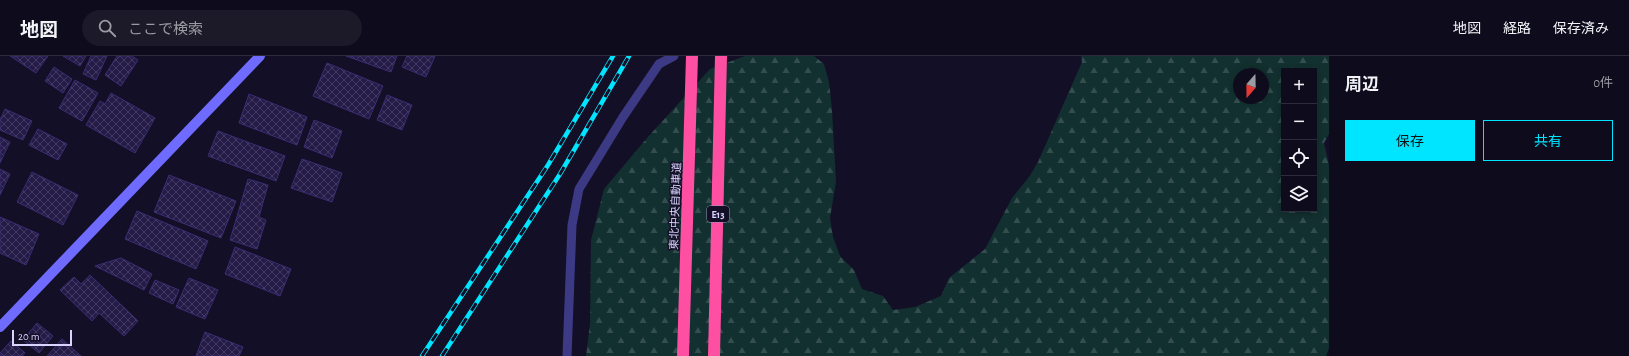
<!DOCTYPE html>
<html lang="ja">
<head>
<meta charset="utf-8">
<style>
  :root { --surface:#0e0b1c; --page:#1c1929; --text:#f1f3f6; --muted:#9b9ba3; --line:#2e2b3b; --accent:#00e5ff }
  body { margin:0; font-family:"Alegreya Sans","Noto Sans JP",sans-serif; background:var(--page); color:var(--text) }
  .controls { position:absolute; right:12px; top:12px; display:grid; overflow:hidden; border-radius:0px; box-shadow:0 2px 6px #0003 }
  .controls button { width:36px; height:36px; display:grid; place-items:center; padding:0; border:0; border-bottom:1px solid var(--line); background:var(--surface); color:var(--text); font:20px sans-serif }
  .compass { position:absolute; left:1233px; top:12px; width:36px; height:36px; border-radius:50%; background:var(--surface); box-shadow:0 2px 6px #0003; rotate:200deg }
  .scale { position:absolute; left:12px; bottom:10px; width:60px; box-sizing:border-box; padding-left:4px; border:2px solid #d9d4ff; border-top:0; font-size:11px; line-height:14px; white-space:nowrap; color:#d9d4ff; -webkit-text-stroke:3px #130f26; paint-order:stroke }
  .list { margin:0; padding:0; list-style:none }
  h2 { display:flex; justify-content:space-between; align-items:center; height:52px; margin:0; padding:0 16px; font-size:17px }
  h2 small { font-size:13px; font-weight:400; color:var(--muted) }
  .actions { display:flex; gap:8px; padding:12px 16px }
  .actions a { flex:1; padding:9px 0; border:1px solid var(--accent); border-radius:0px; text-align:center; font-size:14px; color:var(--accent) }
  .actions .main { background:var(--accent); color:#111 }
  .icon { flex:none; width:22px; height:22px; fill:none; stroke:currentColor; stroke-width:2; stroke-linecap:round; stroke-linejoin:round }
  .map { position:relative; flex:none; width:1329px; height:300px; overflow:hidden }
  header { display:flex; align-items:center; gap:24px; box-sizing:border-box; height:56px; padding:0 20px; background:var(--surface); border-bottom:1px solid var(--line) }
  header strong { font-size:19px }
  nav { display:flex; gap:22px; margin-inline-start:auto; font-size:14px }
  .search { width:280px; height:36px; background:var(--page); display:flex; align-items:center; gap:10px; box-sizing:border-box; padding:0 14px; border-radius:22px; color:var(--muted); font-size:15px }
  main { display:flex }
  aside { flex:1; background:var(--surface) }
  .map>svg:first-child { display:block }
  .forest { fill:url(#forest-firs); fill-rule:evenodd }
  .building { fill:url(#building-cross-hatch); stroke:#3b2d73 }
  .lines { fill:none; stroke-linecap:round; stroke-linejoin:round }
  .lane { stroke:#3d3a85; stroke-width:9 }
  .secondary { stroke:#6f6bff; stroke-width:10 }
  .highway { stroke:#ff4fa3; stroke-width:12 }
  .rail-casing { stroke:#00e5ff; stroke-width:4.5 }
  .rail { stroke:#130f26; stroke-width:3; stroke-dasharray:9; stroke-linecap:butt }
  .labels { text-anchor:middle; stroke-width:3; stroke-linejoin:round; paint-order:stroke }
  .shield { fill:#130f26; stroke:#9e99be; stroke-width:1 }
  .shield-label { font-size:10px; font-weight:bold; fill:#d9d4ff }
  .street-label { font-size:11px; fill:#d9d4ff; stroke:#130f26 }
</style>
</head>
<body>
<header>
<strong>地図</strong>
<div class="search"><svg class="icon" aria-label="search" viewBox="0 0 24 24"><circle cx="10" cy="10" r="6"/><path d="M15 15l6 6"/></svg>ここで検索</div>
<nav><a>地図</a><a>経路</a><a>保存済み</a></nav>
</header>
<main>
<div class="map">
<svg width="1329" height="300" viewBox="0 0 1329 300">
  <defs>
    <pattern id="forest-firs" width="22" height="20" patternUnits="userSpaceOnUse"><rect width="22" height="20" fill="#12302f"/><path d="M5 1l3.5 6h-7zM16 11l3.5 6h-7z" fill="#344d4e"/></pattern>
    <pattern id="building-cross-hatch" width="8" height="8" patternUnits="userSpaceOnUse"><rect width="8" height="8" fill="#241b47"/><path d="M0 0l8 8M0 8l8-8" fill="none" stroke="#433b63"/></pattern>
  </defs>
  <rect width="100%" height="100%" fill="#130f26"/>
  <path class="forest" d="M745 0H814L824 8 829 26 832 54 836 126 830 162 833 181 840 200 854 214 862 233 883 240 893 254 915 251 941 240 949 222 985 193 1012 142 1029 121 1038 106 1082 6 1081 0H1329V78L1324 87 1329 109V292L1326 300H586L590 267 591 184 604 133 647 82 710 13ZM1284 15H1314V153H1284ZM1239 18H1263V42H1239Z"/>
  <g class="building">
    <polygon points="10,0 48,0 36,17"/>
    <polygon points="63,0 86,0 80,10"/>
    <polygon points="91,0 107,0 96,24 83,18"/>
    <polygon points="117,0 132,0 138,4 121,30 105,19"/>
    <polygon points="346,0 397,0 391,16"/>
    <polygon points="407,0 435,0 426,21 402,11"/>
    <polygon points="327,7 383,30 369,63 313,40"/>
    <polygon points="54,11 72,23 63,37 45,25"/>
    <polygon points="75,24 98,37 82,65 59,52"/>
    <polygon points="111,37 155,62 135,97 86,69 100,45 105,48"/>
    <polygon points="249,38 307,61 297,89 239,67"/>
    <polygon points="387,39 412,49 402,74 377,64"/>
    <polygon points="5,53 32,65 23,84 0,74 0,64"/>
    <polygon points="314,64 342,75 332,102 304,91"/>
    <polygon points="38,73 67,88 58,104 29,89"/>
    <polygon points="218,75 285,100 276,125 208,100"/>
    <polygon points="0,81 10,86 0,107"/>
    <polygon points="302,103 342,117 332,146 291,132"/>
    <polygon points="0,113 10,118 0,139"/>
    <polygon points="32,116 78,139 63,169 17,146"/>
    <polygon points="169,119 236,145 221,182 154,156"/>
    <polygon points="248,123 268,129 259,161 266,164 257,193 230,184"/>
    <polygon points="137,155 208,185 196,213 125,183"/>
    <polygon points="0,161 39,178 26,209 0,197"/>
    <polygon points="235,191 291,213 280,240 225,218"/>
    <polygon points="121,202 152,218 144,234 95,210"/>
    <polygon points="90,219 138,265 124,280 99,257 92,265 60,234 74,221 81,228"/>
    <polygon points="189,222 218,234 205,263 176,251"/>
    <polygon points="155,224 179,234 173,248 149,237"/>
    <polygon points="37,267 53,280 39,297 23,284"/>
    <polygon points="205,276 243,291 239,300 196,300"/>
    <polygon points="62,283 81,300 47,300"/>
    <polygon points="11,285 25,297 22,300 0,300 0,297"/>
  </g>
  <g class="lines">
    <polyline class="lane" points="567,300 572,169 579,133 623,61 659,8 674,0"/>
    <polyline class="secondary" points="0,271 260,0"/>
    <g class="highway">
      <polyline points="683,300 692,0"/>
      <polyline points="714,300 721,0"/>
    </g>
    <g class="rail-casing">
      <g id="rail">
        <polyline points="422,300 548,109 613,0"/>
        <polyline points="442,300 560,118 629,0"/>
      </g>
    </g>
    <use href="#rail" class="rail"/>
  </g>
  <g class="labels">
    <rect class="shield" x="707" y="150" width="22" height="16" rx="3"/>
    <g class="shield-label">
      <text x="718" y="162">E13</text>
    </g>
    <g class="street-label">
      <text transform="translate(675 150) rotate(-88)" y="4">東北中央自動車道</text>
    </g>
  </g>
</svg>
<div class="controls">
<button>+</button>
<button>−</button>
<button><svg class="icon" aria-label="locate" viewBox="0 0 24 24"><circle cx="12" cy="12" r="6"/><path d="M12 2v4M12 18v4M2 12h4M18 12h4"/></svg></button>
<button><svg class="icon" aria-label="layers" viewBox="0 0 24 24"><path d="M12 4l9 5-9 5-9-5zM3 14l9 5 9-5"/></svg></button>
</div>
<svg class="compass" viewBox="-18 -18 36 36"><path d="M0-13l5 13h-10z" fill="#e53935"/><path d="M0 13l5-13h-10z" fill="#9b9ba3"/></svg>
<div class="scale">20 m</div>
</div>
<aside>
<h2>周辺<small>0件</small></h2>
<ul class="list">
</ul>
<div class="actions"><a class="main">保存</a><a>共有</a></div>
</aside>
</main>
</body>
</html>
